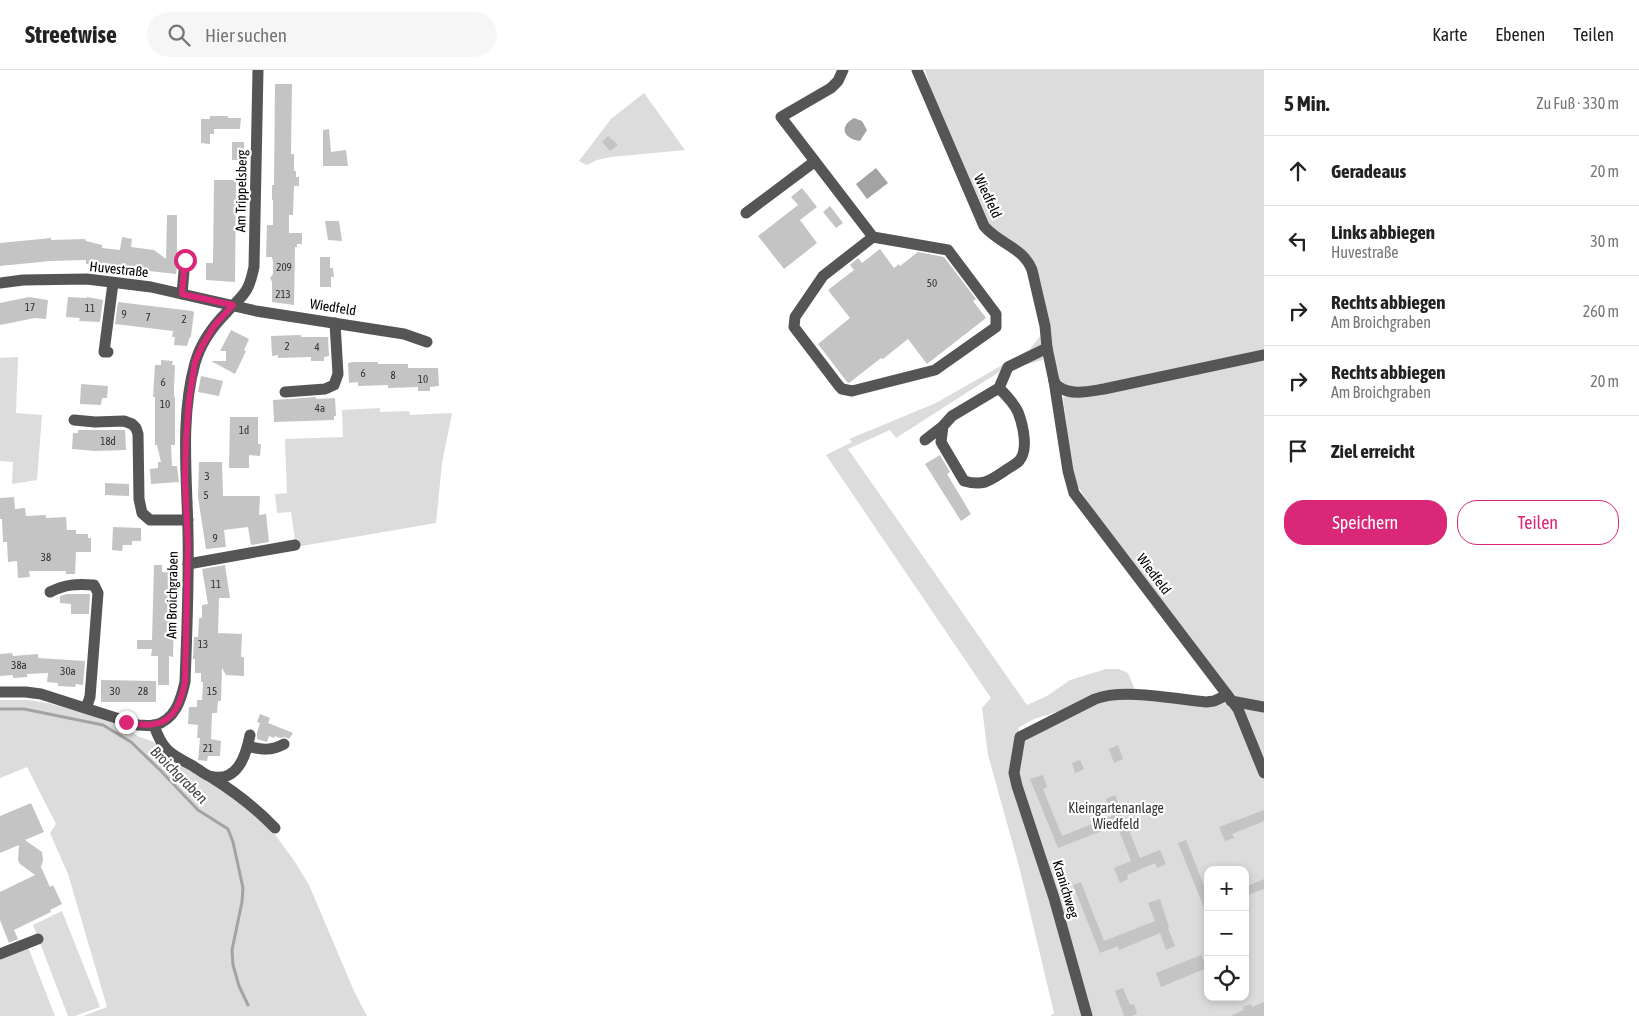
<!DOCTYPE html>
<html lang="de">
<head>
<meta charset="utf-8">
<style>
  :root { --surface:#fff; --page:#f6f6f6; --text:#222; --muted:#767676; --line:#e0e0e0; --accent:#db2777 }
  body { margin:0; font-family:"Asap Condensed",sans-serif; background:var(--page); color:var(--text) }
  .controls { position:absolute; right:15px; bottom:15px; display:grid; overflow:hidden; border-radius:10px; box-shadow:0 2px 8px #0003 }
  .controls button { width:45px; height:45px; display:grid; place-items:center; padding:0; border:0; border-bottom:1px solid var(--line); background:var(--surface); color:var(--text); font:25px sans-serif }
  .stop { position:absolute; width:15px; height:15px; margin:-11px; border:4px solid #db2777; border-radius:50%; background:#fff }
  .stop.end { background:#db2777; border-color:#fff; box-shadow:0 1px 5px #0008 }
  .list { margin:0; padding:0; list-style:none }
  h2 { display:flex; justify-content:space-between; align-items:center; height:65px; margin:0; padding:0 20px; font-size:21px }
  h2 small { font-size:16px; font-weight:400; color:var(--muted) }
  .list li { display:grid; grid-template-columns:32px 1fr auto; gap:15px; align-items:center; box-sizing:border-box; height:70px; padding:0 20px; border-top:1px solid var(--line) }
  .list b { display:block; font-size:19px; white-space:nowrap }
  .list p { margin:0; font-size:16px; white-space:nowrap; color:var(--muted) }
  .list em { font-size:16px; font-style:normal; color:var(--muted) }
  .actions { display:flex; gap:10px; padding:15px 20px }
  .actions a { flex:1; padding:11px 0; border:1px solid var(--accent); border-radius:20px; text-align:center; font-size:18px; color:var(--accent) }
  .actions .main { background:var(--accent); color:#fff }
  .icon { flex:none; width:28px; height:28px; fill:none; stroke:currentColor; stroke-width:2; stroke-linecap:round; stroke-linejoin:round }
  .map { position:relative; flex:none; width:1264px; height:946px; overflow:hidden }
  header { display:flex; align-items:center; gap:30px; box-sizing:border-box; height:70px; padding:0 25px; background:var(--surface); border-bottom:1px solid var(--line) }
  header strong { font-size:24px }
  nav { display:flex; gap:28px; margin-inline-start:auto; font-size:18px }
  .search { width:350px; height:45px; background:var(--page); display:flex; align-items:center; gap:12px; box-sizing:border-box; padding:0 18px; border-radius:28px; color:var(--muted); font-size:19px }
  main { display:flex }
  aside { flex:1; background:var(--surface) }
  .map>svg:first-child { display:block }
  .green { fill:#dcdcdc; fill-rule:evenodd }
  .water { fill:#a3a3a3 }
  .lines { fill:none; stroke-linecap:round; stroke-linejoin:round }
  .stream { stroke:#a3a3a3; stroke-width:3 }
  .building { fill:#c4c4c4 }
  .minor { stroke:#555; stroke-width:11 }
  .route { stroke:#db2777; stroke-width:6 }
  .labels { text-anchor:middle; stroke-width:4.5; stroke-linejoin:round; paint-order:stroke }
  .number-label { font-size:11px; fill:#313131 }
  .street-label { font-size:14px; fill:#000; stroke:#fff }
  .park-label { font-size:14px; fill:#333; stroke:#fff }
  .water-label { font-size:15px; font-style:italic; fill:#444; stroke:#fff }
</style>
</head>
<body>
<header>
<strong>Streetwise</strong>
<div class="search"><svg class="icon" aria-label="search" viewBox="0 0 24 24"><circle cx="10" cy="10" r="6"/><path d="M15 15l6 6"/></svg>Hier suchen</div>
<nav><a>Karte</a><a>Ebenen</a><a>Teilen</a></nav>
</header>
<main>
<div class="map">
<svg width="1264" height="946" viewBox="0 0 1264 946">
  <rect width="100%" height="100%" fill="#fff"/>
  <g class="green">
    <polygon points="925,0 1264,0 1264,282 1103,318 1064,316 1055,307 1035,203 993,160 977,135 932,23"/>
    <polygon points="644,23 685,80 611,87 597,90 587,95 579,91 611,49"/>
    <path d="M1040 266 1043 290 999 302 896 368 890 360 848 379 1027 635 1047 626 1070 610 1106 599H1119L1128 603 1136 622 1213 629 1222 619 1238 639 1264 641V946H1050L1054 943 1020 800 988 685 982 638 991 628 826 385 852 372 849 369 936 333 1030 279ZM1056 642 1062 651 1022 673 1018 658 1034 649ZM1208 800H1245V927H1208Z"/>
    <polygon points="18,287 16,343 42,345 37,410 12,414 13,392 0,391 0,288"/>
    <polygon points="1264,287 1264,634 1238,628 1227,619 1092,439 1073,408 1063,327"/>
    <polygon points="380,338 380,342 409,341 410,345 452,343 442,393 436,453 296,477 291,442 277,443 275,424 287,423 285,369 343,367 342,340"/>
    <polygon points="0,630 28,630 48,633 85,643 128,659 139,667 152,671 169,684 231,725 273,762 293,789 309,815 354,921 367,946 83,946 107,937 68,804 50,763 56,754 27,697 0,708"/>
    <polygon points="62,841 100,937 75,946 68,946 33,855"/>
    <polygon points="28,877 55,946 0,946 0,889"/>
  </g>
  <g class="water">
    <path d="M854 48 862 51 867 60 860 71C844 69 838 57 854 48Z"/>
    <polygon points="876,98 888,113 867,129 856,114"/>
  </g>
  <g class="lines">
    <polyline class="stream" points="0,639 24,639 103,655 131,672 160,700 198,740 228,759 233,772 243,818 242,832 232,880 233,895 239,916 248,935"/>
  </g>
  <g class="building">
    <polygon points="275,14 292,14 291,84 294,84 294,101 296,101 296,107 299,107 299,116 294,116 293,145 289,145 289,163 302,163 302,174 297,174 297,177 295,177 294,235 272,232 272,212 270,208 273,204 273,192 272,187 266,187 267,155 273,155 273,130 272,130 272,115 274,115"/>
    <polygon points="210,46 228,46 228,48 241,48 240,59 214,59 214,64 210,64 210,74 201,73 201,49 210,49"/>
    <polygon points="329,59 331,82 346,80 348,96 323,96 323,60"/>
    <polygon points="608,66 618,75 610,81 602,72"/>
    <rect x="232" y="72" width="12" height="18"/>
    <polygon points="214,110 236,110 235,212 206,210 206,193 213,193"/>
    <polygon points="802,118 817,137 800,150 817,173 784,199 758,166 798,135 791,127"/>
    <polygon points="830,136 843,153 836,158 823,142"/>
    <polygon points="167,145 177,145 177,186 179,186 176,204 86,194 86,190 50,191 0,196 0,173 51,168 51,170 85,169 86,171 102,175 102,178 120,180 122,167 132,169 131,177 154,180 166,189"/>
    <polygon points="325,151 339,151 342,171 328,170"/>
    <polygon points="880,179 894,198 899,194 900,196 918,182 944,187 976,229 973,231 986,248 927,294 908,269 883,289 881,288 849,313 847,312 818,274 850,248 828,220 854,200 850,195 858,188 862,193"/>
    <polygon points="320,187 330,187 330,198 333,198 334,207 331,207 331,217 320,217"/>
    <polygon points="29,227 48,230 46,249 35,248 0,255 0,233"/>
    <polygon points="68,227 86,228 87,227 103,230 100,252 79,251 80,248 66,247"/>
    <polygon points="118,232 192,241 194,242 191,266 189,269 187,276 174,275 175,267 172,267 173,261 115,254"/>
    <polygon points="231,260 249,269 244,280 246,281 235,304 211,291 226,291 226,281 220,281"/>
    <polygon points="301,265 301,267 328,267 329,286 324,287 324,291 311,291 311,287 278,288 278,285 272,286 271,266"/>
    <polygon points="161,290 173,291 172,295 175,295 174,317 174,327 175,327 175,375 171,375 172,396 177,396 179,412 151,414 150,399 158,398 158,392 161,392 157,375 155,375 155,327 153,327 155,295 161,295"/>
    <polygon points="353,292 378,292 378,294 408,294 408,298 438,298 439,316 430,317 430,321 418,321 418,317 388,318 388,315 358,316 358,312 349,313 348,293"/>
    <polygon points="201,306 223,311 219,326 198,322"/>
    <polygon points="81,314 108,316 107,328 102,328 101,335 80,334"/>
    <polygon points="316,327 316,329 335,328 336,346 334,346 334,350 274,352 273,330"/>
    <polygon points="230,347 258,347 258,374 261,374 260,386 249,385 249,398 229,398"/>
    <polygon points="78,360 125,360 126,380 95,381 72,379 73,363 78,363"/>
    <polygon points="940,385 950,402 947,404 971,444 961,451 925,394"/>
    <polygon points="199,392 222,392 223,426 260,426 259,445 266,444 269,472 251,475 248,457 224,460 226,477 206,479 198,427"/>
    <polygon points="105,413 129,414 129,426 105,425"/>
    <polygon points="14,427 15,439 25,438 26,446 46,445 46,448 66,447 67,460 76,460 76,464 88,464 88,468 91,468 91,482 76,482 75,504 66,504 66,501 29,501 30,507 18,508 17,491 8,492 7,472 3,472 2,449 0,449 0,428"/>
    <polygon points="113,457 141,458 141,471 132,471 132,475 123,475 122,481 112,480"/>
    <polygon points="154,495 162,495 162,502 175,503 173,587 169,586 169,615 158,615 158,586 151,586 152,579 137,579 137,570 152,570"/>
    <polygon points="225,495 230,528 219,528 218,563 242,564 241,587 244,587 244,606 226,605 222,598 221,631 218,631 217,643 212,643 211,669 221,671 220,686 208,686 207,691 198,690 200,668 197,668 198,655 188,654 189,637 197,637 197,630 202,630 203,612 201,612 201,603 195,603 195,589 193,589 194,567 198,567 199,548 202,548 202,535 208,534 202,499"/>
    <polygon points="67,524 90,524 89,544 71,544 71,534 60,533 60,526"/>
    <polygon points="12,583 13,586 38,584 38,588 85,591 83,615 76,614 75,617 58,616 58,613 47,612 48,603 27,604 27,607 13,608 13,605 0,606 0,584"/>
    <polygon points="101,610 156,611 156,632 101,632"/>
    <polygon points="260,644 270,648 268,653 293,663 289,669 285,667 280,668 275,666 274,668 269,666 267,672 257,669 257,662 260,653 257,652"/>
    <polygon points="1118,675 1123,689 1114,693 1109,679"/>
    <polygon points="1080,690 1084,699 1075,703 1072,693"/>
    <polygon points="1043,705 1047,717 1043,719 1062,766 1112,746 1106,729 1115,725 1140,788 1160,780 1166,794 1157,798 1155,793 1127,805 1128,809 1120,813 1114,798 1131,791 1117,755 1058,778 1030,709"/>
    <polygon points="31,733 44,762 25,770 42,782 43,790 41,797 50,817 53,815 62,834 50,840 51,842 14,860 18,869 9,873 0,850 0,822 35,805 20,794 18,790 19,775 0,783 0,746"/>
    <polygon points="1264,740 1264,751 1232,764 1234,768 1225,771 1219,757"/>
    <polygon points="1186,770 1208,826 1208,848 1178,773"/>
    <polygon points="1264,809 1264,819 1245,826 1245,817"/>
    <polygon points="1081,812 1104,871 1155,851 1148,833 1160,829 1169,857 1168,858 1175,876 1166,880 1160,863 1119,880 1118,876 1100,883 1073,815"/>
    <polygon points="1201,885 1207,898 1161,917 1156,903"/>
    <polygon points="1123,918 1130,935 1134,934 1137,944 1132,946 1124,946 1115,921"/>
    <polygon points="1264,932 1264,946 1230,946 1244,940 1243,937 1251,934 1252,937"/>
  </g>
  <g class="lines">
    <g class="minor">
      <polyline points="843,0 838,11 831,18 781,47 873,167 823,206 795,247 794,257 839,316 842,319 852,321 935,300 996,257 996,244 948,180 873,167"/>
      <path d="M917 0 984 156C999 174 1023 177 1032 200L1045 256 1047 278 1054 311 1068 401 1074 423 1238 639 1264 703"/>
      <polyline points="746,143 814,92"/>
      <polyline points="0,213 23,210 87,209 151,217 256,241 404,264 427,272"/>
      <polyline points="182,224 185,190"/>
      <polyline points="108,282 104,282 113,213"/>
      <path d="M1054 311C1055 313 1057 316 1059 317 1071 326 1091 321 1104 319L1264 285"/>
      <path d="M999 318C1006 325 1014 333 1018 342 1023 355 1029 380 1019 391 1015 395 1008 398 1003 402 988 412 982 416 964 411L941 372 943 356 952 346 999 318 1008 297 1047 278"/>
      <polyline points="285,322 325,319 334,315 338,304 335,253"/>
      <polyline points="74,350 95,352 124,351 132,354 136,358 138,364 139,429 142,443 150,450 188,450"/>
      <polyline points="925,370 943,356"/>
      <polyline points="188,494 295,475"/>
      <path d="M50 522C66 514 76 514 94 515L98 523 90 627 86 638"/>
      <path d="M0 622H26L41 624 138 655C143 655 150 656 155 655 175 650 181 630 185 612 187 562 189 513 188 463 187 408 180 347 195 293 201 272 213 256 227 242 234 234 242 228 247 219 251 212 252 205 254 197L258 0"/>
      <polyline points="1231,631 1264,637"/>
      <path d="M154 655C162 680 170 684 193 696 198 699 204 704 209 706 237 714 246 686 250 665"/>
      <path d="M248 676C261 680 272 681 284 674"/>
      <path d="M211 707C235 722 256 738 275 758"/>
      <polyline points="0,884 38,869"/>
      <path d="M1087 946 1054 828 1017 716 1014 703 1020 667 1095 629C1123 618 1175 629 1206 632L1214 631 1227 625"/>
    </g>
  </g>
  <g class="lines">
    <path class="route" d="M126 652C164 661 178 648 185 612L188 476 185 410 186 369 189 330 195 292 202 276 214 256 233 235 182 224 185 190"/>
  </g>
  <g class="labels">
    <g class="number-label">
      <text x="284" y="201">209</text>
      <text x="932" y="217">50</text>
      <text x="283" y="228">213</text>
      <text x="30" y="241">17</text>
      <text x="90" y="242">11</text>
      <text x="124" y="248">9</text>
      <text x="148" y="251">7</text>
      <text x="184" y="253">2</text>
      <text x="287" y="280">2</text>
      <text x="317" y="281">4</text>
      <text x="363" y="307">6</text>
      <text x="393" y="309">8</text>
      <text x="423" y="313">10</text>
      <text x="163" y="316">6</text>
      <text x="165" y="338">10</text>
      <text x="320" y="342">4a</text>
      <text x="244" y="364">1d</text>
      <text x="108" y="375">18d</text>
      <text x="207" y="410">3</text>
      <text x="206" y="429">5</text>
      <text x="215" y="472">9</text>
      <text x="46" y="491">38</text>
      <text x="216" y="518">11</text>
      <text x="203" y="578">13</text>
      <text x="19" y="599">38a</text>
      <text x="68" y="605">30a</text>
      <text x="115" y="625">30</text>
      <text x="143" y="625">28</text>
      <text x="212" y="625">15</text>
      <text x="208" y="682">21</text>
    </g>
    <g class="street-label">
      <text transform="translate(241 121) rotate(-89)" y="5">Am Trippelsberg</text>
      <text transform="translate(988 126) rotate(65)" y="5">Wiedfeld</text>
      <text transform="translate(119 199) rotate(6)" y="5">Huvestraße</text>
      <text transform="translate(333 237) rotate(9)" y="5">Wiedfeld</text>
      <text transform="translate(1154 504) rotate(53)" y="5">Wiedfeld</text>
      <text transform="translate(172 525) rotate(-89)" y="5">Am Broichgraben</text>
      <text transform="translate(1066 819) rotate(73)" y="5">Kranichweg</text>
    </g>
    <g class="park-label">
      <text x="1116" y="743">Kleingartenanlage<tspan x="1116" dy="16">Wiedfeld</tspan></text>
    </g>
    <g class="water-label">
      <text transform="translate(179 705) rotate(45)" y="5">Broichgraben</text>
    </g>
  </g>
</svg>
<div class="controls">
<button>+</button>
<button>−</button>
<button><svg class="icon" aria-label="locate" viewBox="0 0 24 24"><circle cx="12" cy="12" r="6"/><path d="M12 2v4M12 18v4M2 12h4M18 12h4"/></svg></button>
</div>
<div class="stop" style="left:185px;top:190px"></div>
<div class="stop end" style="left:126px;top:652px"></div>
</div>
<aside>
<h2>5 Min.<small>Zu Fuß · 330 m</small></h2>
<ul class="list">
<li><svg class="icon" aria-label="ahead" viewBox="0 0 24 24"><path d="M12 20V5M6 11l6-6 6 6"/></svg><div><b>Geradeaus</b></div><em>20 m</em></li>
<li><svg class="icon" aria-label="left" viewBox="0 0 24 24"><path d="M17 20v-9H6M10 6l-5 5 5 5"/></svg><div><b>Links abbiegen</b><p>Huvestraße</p></div><em>30 m</em></li>
<li><svg class="icon" aria-label="right" viewBox="0 0 24 24"><path d="M7 20v-9h11M14 6l5 5-5 5"/></svg><div><b>Rechts abbiegen</b><p>Am Broichgraben</p></div><em>260 m</em></li>
<li><svg class="icon" aria-label="right" viewBox="0 0 24 24"><path d="M7 20v-9h11M14 6l5 5-5 5"/></svg><div><b>Rechts abbiegen</b><p>Am Broichgraben</p></div><em>20 m</em></li>
<li><svg class="icon" aria-label="arrive" viewBox="0 0 24 24"><path d="M6 21V4h12l-3 4 3 4H6"/></svg><div><b>Ziel erreicht</b></div></li>
</ul>
<div class="actions"><a class="main">Speichern</a><a>Teilen</a></div>
</aside>
</main>
</body>
</html>
